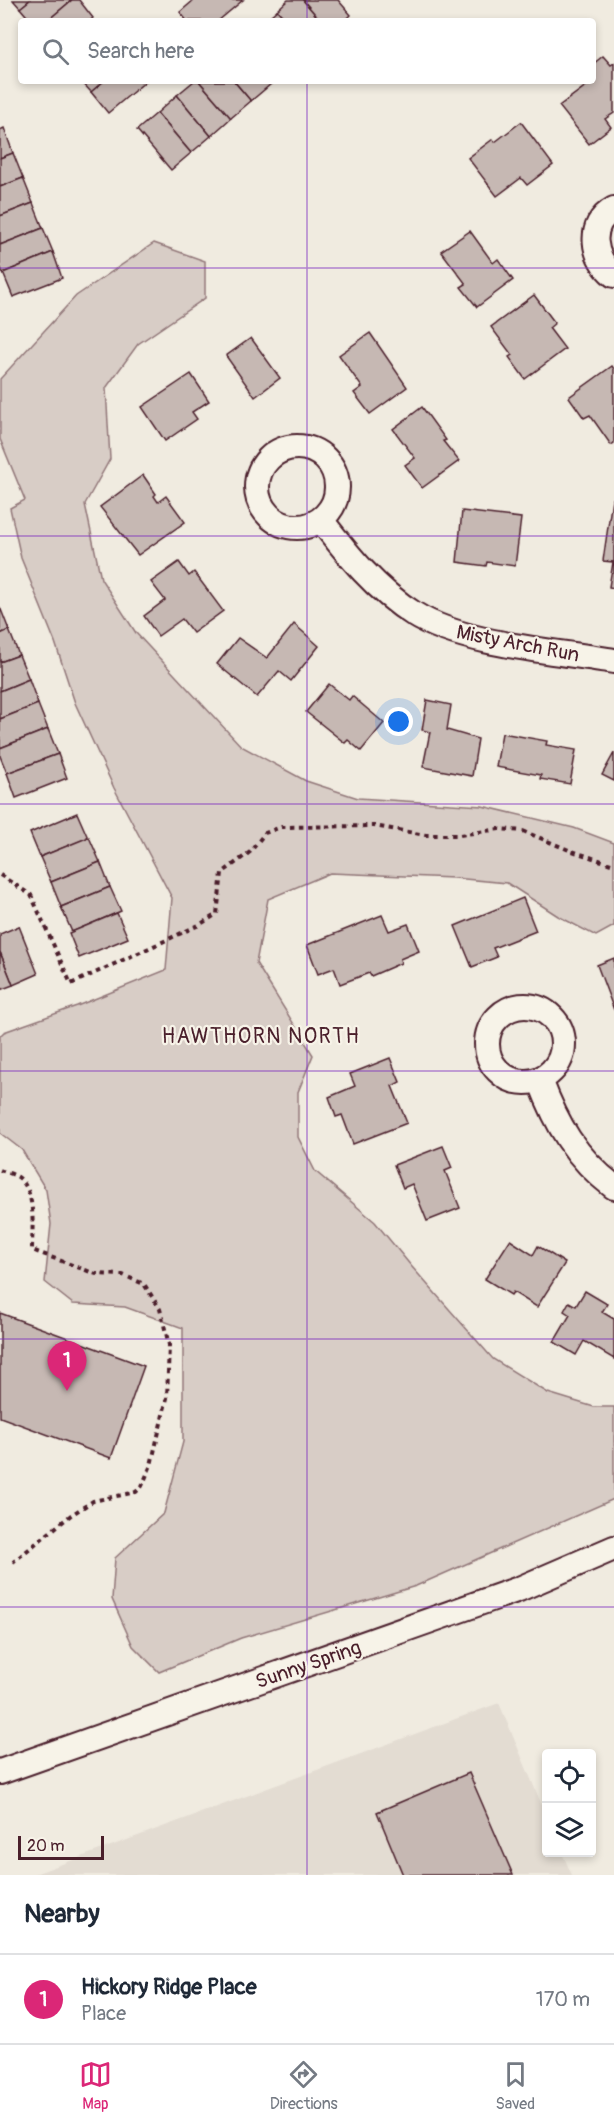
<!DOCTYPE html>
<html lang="en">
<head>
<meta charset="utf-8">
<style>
  :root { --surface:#fff; --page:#f6f6f7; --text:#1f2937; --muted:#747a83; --line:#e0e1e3; --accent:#db2777 }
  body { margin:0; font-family:Pangolin,sans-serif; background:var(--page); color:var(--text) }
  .controls { position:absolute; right:18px; bottom:18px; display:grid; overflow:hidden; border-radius:6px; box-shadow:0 3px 9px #0003 }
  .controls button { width:54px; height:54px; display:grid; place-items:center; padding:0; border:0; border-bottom:2px solid var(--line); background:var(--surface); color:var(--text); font:30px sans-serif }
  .scale { position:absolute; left:18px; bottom:15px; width:86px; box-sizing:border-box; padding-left:6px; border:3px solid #4a1f2b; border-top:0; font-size:16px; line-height:21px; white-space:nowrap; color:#4a1f2b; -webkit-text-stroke:4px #f7f3e8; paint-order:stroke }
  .you { position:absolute; left:399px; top:722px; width:21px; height:21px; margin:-15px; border:4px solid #fff; border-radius:50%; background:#1a73e8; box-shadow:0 0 0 9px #1a73e833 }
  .badge { display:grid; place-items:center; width:39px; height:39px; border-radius:50%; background:var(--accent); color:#fff; font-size:20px; font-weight:700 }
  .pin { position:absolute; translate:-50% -50px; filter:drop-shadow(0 2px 3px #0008) }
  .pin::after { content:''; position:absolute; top:32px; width:21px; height:18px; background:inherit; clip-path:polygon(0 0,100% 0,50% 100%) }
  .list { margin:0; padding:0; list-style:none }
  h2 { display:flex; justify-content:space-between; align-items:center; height:78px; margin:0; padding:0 24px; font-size:26px }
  h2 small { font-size:20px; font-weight:400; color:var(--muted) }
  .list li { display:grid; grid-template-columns:39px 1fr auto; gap:18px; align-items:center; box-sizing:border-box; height:90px; padding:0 24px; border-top:2px solid var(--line) }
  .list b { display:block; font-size:22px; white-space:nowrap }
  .list p { margin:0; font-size:20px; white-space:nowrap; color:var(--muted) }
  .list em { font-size:20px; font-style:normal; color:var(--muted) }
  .icon { flex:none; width:33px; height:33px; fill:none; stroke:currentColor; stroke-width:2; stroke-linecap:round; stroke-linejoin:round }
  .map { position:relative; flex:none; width:614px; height:1875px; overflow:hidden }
  .search { position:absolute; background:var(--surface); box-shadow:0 3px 9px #0003; left:18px; right:18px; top:18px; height:66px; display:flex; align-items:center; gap:15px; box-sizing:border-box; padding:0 21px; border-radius:6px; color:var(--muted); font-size:22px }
  .sheet { height:168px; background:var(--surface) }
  nav { display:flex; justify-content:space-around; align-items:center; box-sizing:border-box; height:84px; border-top:2px solid var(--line); background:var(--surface); font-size:16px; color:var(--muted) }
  nav a { display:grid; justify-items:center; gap:3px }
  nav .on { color:var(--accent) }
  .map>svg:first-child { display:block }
  .built { fill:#e3dcd2 }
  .green { fill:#d8cdc6; stroke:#917678; stroke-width:1.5 }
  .building { fill:#c6b8b3; stroke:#4a1f2b; stroke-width:1.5 }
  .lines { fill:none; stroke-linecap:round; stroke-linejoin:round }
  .street-casing { stroke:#4a1f2b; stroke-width:28 }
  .path { stroke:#4a1f2b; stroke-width:4; stroke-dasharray:4.5 4.5; stroke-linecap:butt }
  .street { stroke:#f7f3e8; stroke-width:24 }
  .grid { fill:none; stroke:#7b2cbf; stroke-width:1.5; stroke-opacity:0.55 }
  .labels { text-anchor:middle; stroke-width:4.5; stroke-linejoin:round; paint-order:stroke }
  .street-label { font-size:20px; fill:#4a1f2b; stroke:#f7f3e8 }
  .neighbourhood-label { font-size:21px; letter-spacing:1.5px; fill:#4a1f2b; stroke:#f7f3e8 }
</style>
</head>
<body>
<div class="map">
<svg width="614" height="1875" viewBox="0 0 614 1875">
  <rect width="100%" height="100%" fill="#f0ebe0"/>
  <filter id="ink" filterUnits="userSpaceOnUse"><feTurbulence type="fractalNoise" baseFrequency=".0167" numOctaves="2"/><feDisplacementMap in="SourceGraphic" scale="12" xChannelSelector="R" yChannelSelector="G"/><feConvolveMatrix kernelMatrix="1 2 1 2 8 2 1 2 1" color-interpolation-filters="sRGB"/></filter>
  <g filter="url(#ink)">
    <polygon class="built" points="499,1703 546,1815 546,1852 562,1853 572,1875 32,1875"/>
    <polygon class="green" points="154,243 205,261 205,298 138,344 106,388 110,459 85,504 101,579 136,633 241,746 306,781 358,798 482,806 574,828 614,843 614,926 596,936 558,916 507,883 454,878 330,873 268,899 256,963 313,1055 298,1092 298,1137 315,1171 375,1222 412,1267 493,1359 548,1393 594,1407 614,1407 614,1499 416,1586 241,1638 159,1672 133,1646 112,1599 115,1558 164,1513 183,1442 183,1328 125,1307 73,1304 45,1282 51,1224 46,1190 22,1150 0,1133 0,1036 4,1032 77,1006 166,970 172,898 114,788 75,703 55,642 21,558 10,508 25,500 0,439 0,379 76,296"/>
    <g class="building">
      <polygon points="13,0 30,0 20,8"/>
      <polygon points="30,0 72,0 47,21 31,21 20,8"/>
      <polygon points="72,0 79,0 93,18 90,21 47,21"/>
      <polygon points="194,0 243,0 218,21 187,21 180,12"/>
      <polygon points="288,0 303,0 321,21 287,21 277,10"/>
      <polygon points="303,0 338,0 351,15 345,21 321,21"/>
      <polygon points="277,10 287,21 264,21"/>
      <polygon points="603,56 611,65 614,63 614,113 605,119 611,127 589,144 559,106 587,85 584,81 593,81 593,64"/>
      <polygon points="81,81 104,81 91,92"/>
      <polygon points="104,81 146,81 108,113 91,92"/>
      <polygon points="194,81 199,81 231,118 211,136 177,95"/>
      <polygon points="199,81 234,81 251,101 231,118"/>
      <polygon points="234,81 268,81 271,84 251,101"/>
      <polygon points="177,95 211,136 191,153 157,113"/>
      <polygon points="157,113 191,153 171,170 137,130"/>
      <polygon points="521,122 553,165 527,185 521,178 497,196 468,158 493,139 495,142"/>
      <polygon points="4,128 13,153 0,158 0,130"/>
      <polygon points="13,153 23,178 0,187 0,158"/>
      <polygon points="23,178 33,203 0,216 0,187"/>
      <polygon points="33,203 43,228 0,245 0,216"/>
      <polygon points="43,228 53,252 3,273 0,266 0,245"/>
      <polygon points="470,231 493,263 498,259 513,280 477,307 461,287 466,284 441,251"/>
      <polygon points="53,252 62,278 13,297 3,273"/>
      <polygon points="534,295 555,323 549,328 565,349 525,379 509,357 512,355 491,327"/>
      <polygon points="370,333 407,387 370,414 354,393 362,387 339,355"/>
      <polygon points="251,338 280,378 255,397 226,356"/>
      <polygon points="612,366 614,369 614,443 611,445 590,415 584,418 569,397"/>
      <polygon points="191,374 209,401 192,412 197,419 165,441 142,407"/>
      <polygon points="422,407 446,440 443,441 459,461 422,488 405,465 415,458 393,429"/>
      <polygon points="143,475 156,494 154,496 158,502 166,496 185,522 138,555 100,507"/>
      <polygon points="612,499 614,499 614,588 609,587 613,562 603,561"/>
      <polygon points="462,511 521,518 515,566 487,562 486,566 457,562"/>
      <polygon points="179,562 189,576 194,572 223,611 193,633 182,619 158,636 144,616 165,600 151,582"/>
      <polygon points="0,607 9,630 0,634"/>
      <polygon points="294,624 319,646 291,681 279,671 257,697 217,664 238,638 267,658"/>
      <polygon points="9,630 19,655 0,662 0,634"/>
      <polygon points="19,655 29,679 0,691 0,662"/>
      <polygon points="29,679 38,704 0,719 0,691"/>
      <polygon points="329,684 349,700 352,696 384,723 361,751 348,740 345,743 306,712"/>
      <polygon points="427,700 451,705 447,730 478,739 472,776 423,767 430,732 422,730"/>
      <polygon points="38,704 48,729 0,748 0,719"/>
      <polygon points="48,729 58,754 7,773 0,756 0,748"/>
      <polygon points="502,733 547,741 546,745 576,750 570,784 540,779 541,775 496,767"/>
      <polygon points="614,753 614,781 602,775"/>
      <polygon points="58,754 67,778 16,798 7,773"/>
      <polygon points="77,813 88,838 40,857 30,833"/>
      <polygon points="89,837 100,862 51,882 40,857"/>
      <polygon points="100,862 110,887 61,907 51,882"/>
      <polygon points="110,887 121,911 72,932 61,907"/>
      <polygon points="523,898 536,931 493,948 497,957 472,967 455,926"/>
      <polygon points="117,913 128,938 79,958 69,933"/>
      <polygon points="382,915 389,931 408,924 419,951 400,959 401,963 371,976 369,973 340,984 334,968 318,974 307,945"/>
      <polygon points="19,926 38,974 13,985 0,952 0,934"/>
      <polygon points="0,952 13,985 0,990"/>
      <polygon points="614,958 614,1010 597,965"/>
      <polygon points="390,1058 400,1082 392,1086 407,1123 353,1144 342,1115 336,1117 329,1097 355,1086 350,1074"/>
      <polygon points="443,1146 452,1168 445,1171 460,1208 427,1221 412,1184 403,1188 394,1165"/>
      <polygon points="510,1240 533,1255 538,1246 565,1263 537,1307 513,1292 511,1295 485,1279"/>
      <polygon points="585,1291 607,1304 602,1312 614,1319 614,1359 584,1341 576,1355 554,1342 570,1315 564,1311 569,1302 576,1306"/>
      <polygon points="0,1313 144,1366 111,1458 0,1417"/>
      <polygon points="469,1773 513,1875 403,1875 377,1812"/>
    </g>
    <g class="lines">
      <g class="street-casing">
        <g id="street">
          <path d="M614 209C586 224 593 259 614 275"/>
          <circle cx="297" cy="487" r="40"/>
          <path d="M321 520C348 555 376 590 414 614 463 645 556 651 614 661"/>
          <circle cx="525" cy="1044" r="38"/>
          <path d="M540 1080C557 1125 575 1157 614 1187"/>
          <polyline points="0,1772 519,1589 614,1548"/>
        </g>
      </g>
      <g class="path">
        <polyline points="0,875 31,895 71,984 199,925 217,914 222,873 250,852 265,833 281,827 374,826 426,835 460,835 499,829 523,831 569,850 614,865"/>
        <path d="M0 1170C5 1172 13 1174 18 1177 37 1191 32 1229 32 1250L96 1274 123 1275 144 1284 160 1309 169 1345 167 1398 151 1465 142 1486 136 1492 93 1501 71 1515 13 1562"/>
      </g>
      <use href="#street" class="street"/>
    </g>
  </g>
  <path class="grid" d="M307 0V21M307 81V1875M0 268H614M0 536H614M0 804H614M0 1071H614M0 1339H614M0 1607H614"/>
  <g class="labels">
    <g class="street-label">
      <text transform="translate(518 643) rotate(11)" y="7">Misty Arch Run</text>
      <text transform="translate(308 1664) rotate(-19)" y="7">Sunny Spring</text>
    </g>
    <g class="neighbourhood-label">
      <text x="261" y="1043">HAWTHORN NORTH</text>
    </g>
  </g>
</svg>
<div class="controls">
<button><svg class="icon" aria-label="locate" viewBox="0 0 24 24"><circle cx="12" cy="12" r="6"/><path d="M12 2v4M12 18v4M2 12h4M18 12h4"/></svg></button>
<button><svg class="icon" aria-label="layers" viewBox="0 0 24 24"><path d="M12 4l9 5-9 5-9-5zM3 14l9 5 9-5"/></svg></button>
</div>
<div class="scale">20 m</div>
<div class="you"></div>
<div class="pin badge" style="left:67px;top:1391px">1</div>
<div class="search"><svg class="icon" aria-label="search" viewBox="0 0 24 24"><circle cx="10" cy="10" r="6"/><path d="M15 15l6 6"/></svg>Search here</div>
</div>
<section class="sheet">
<h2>Nearby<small></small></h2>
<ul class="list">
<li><span class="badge">1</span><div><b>Hickory Ridge Place</b><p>Place</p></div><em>170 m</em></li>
</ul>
</section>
<nav>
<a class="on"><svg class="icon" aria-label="map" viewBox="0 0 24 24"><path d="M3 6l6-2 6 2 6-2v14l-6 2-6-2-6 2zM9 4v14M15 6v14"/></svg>Map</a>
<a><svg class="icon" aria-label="directions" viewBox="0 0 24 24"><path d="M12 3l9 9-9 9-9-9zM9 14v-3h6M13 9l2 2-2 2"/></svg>Directions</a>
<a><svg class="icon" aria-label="saved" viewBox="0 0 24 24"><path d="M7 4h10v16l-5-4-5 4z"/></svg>Saved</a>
</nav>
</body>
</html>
